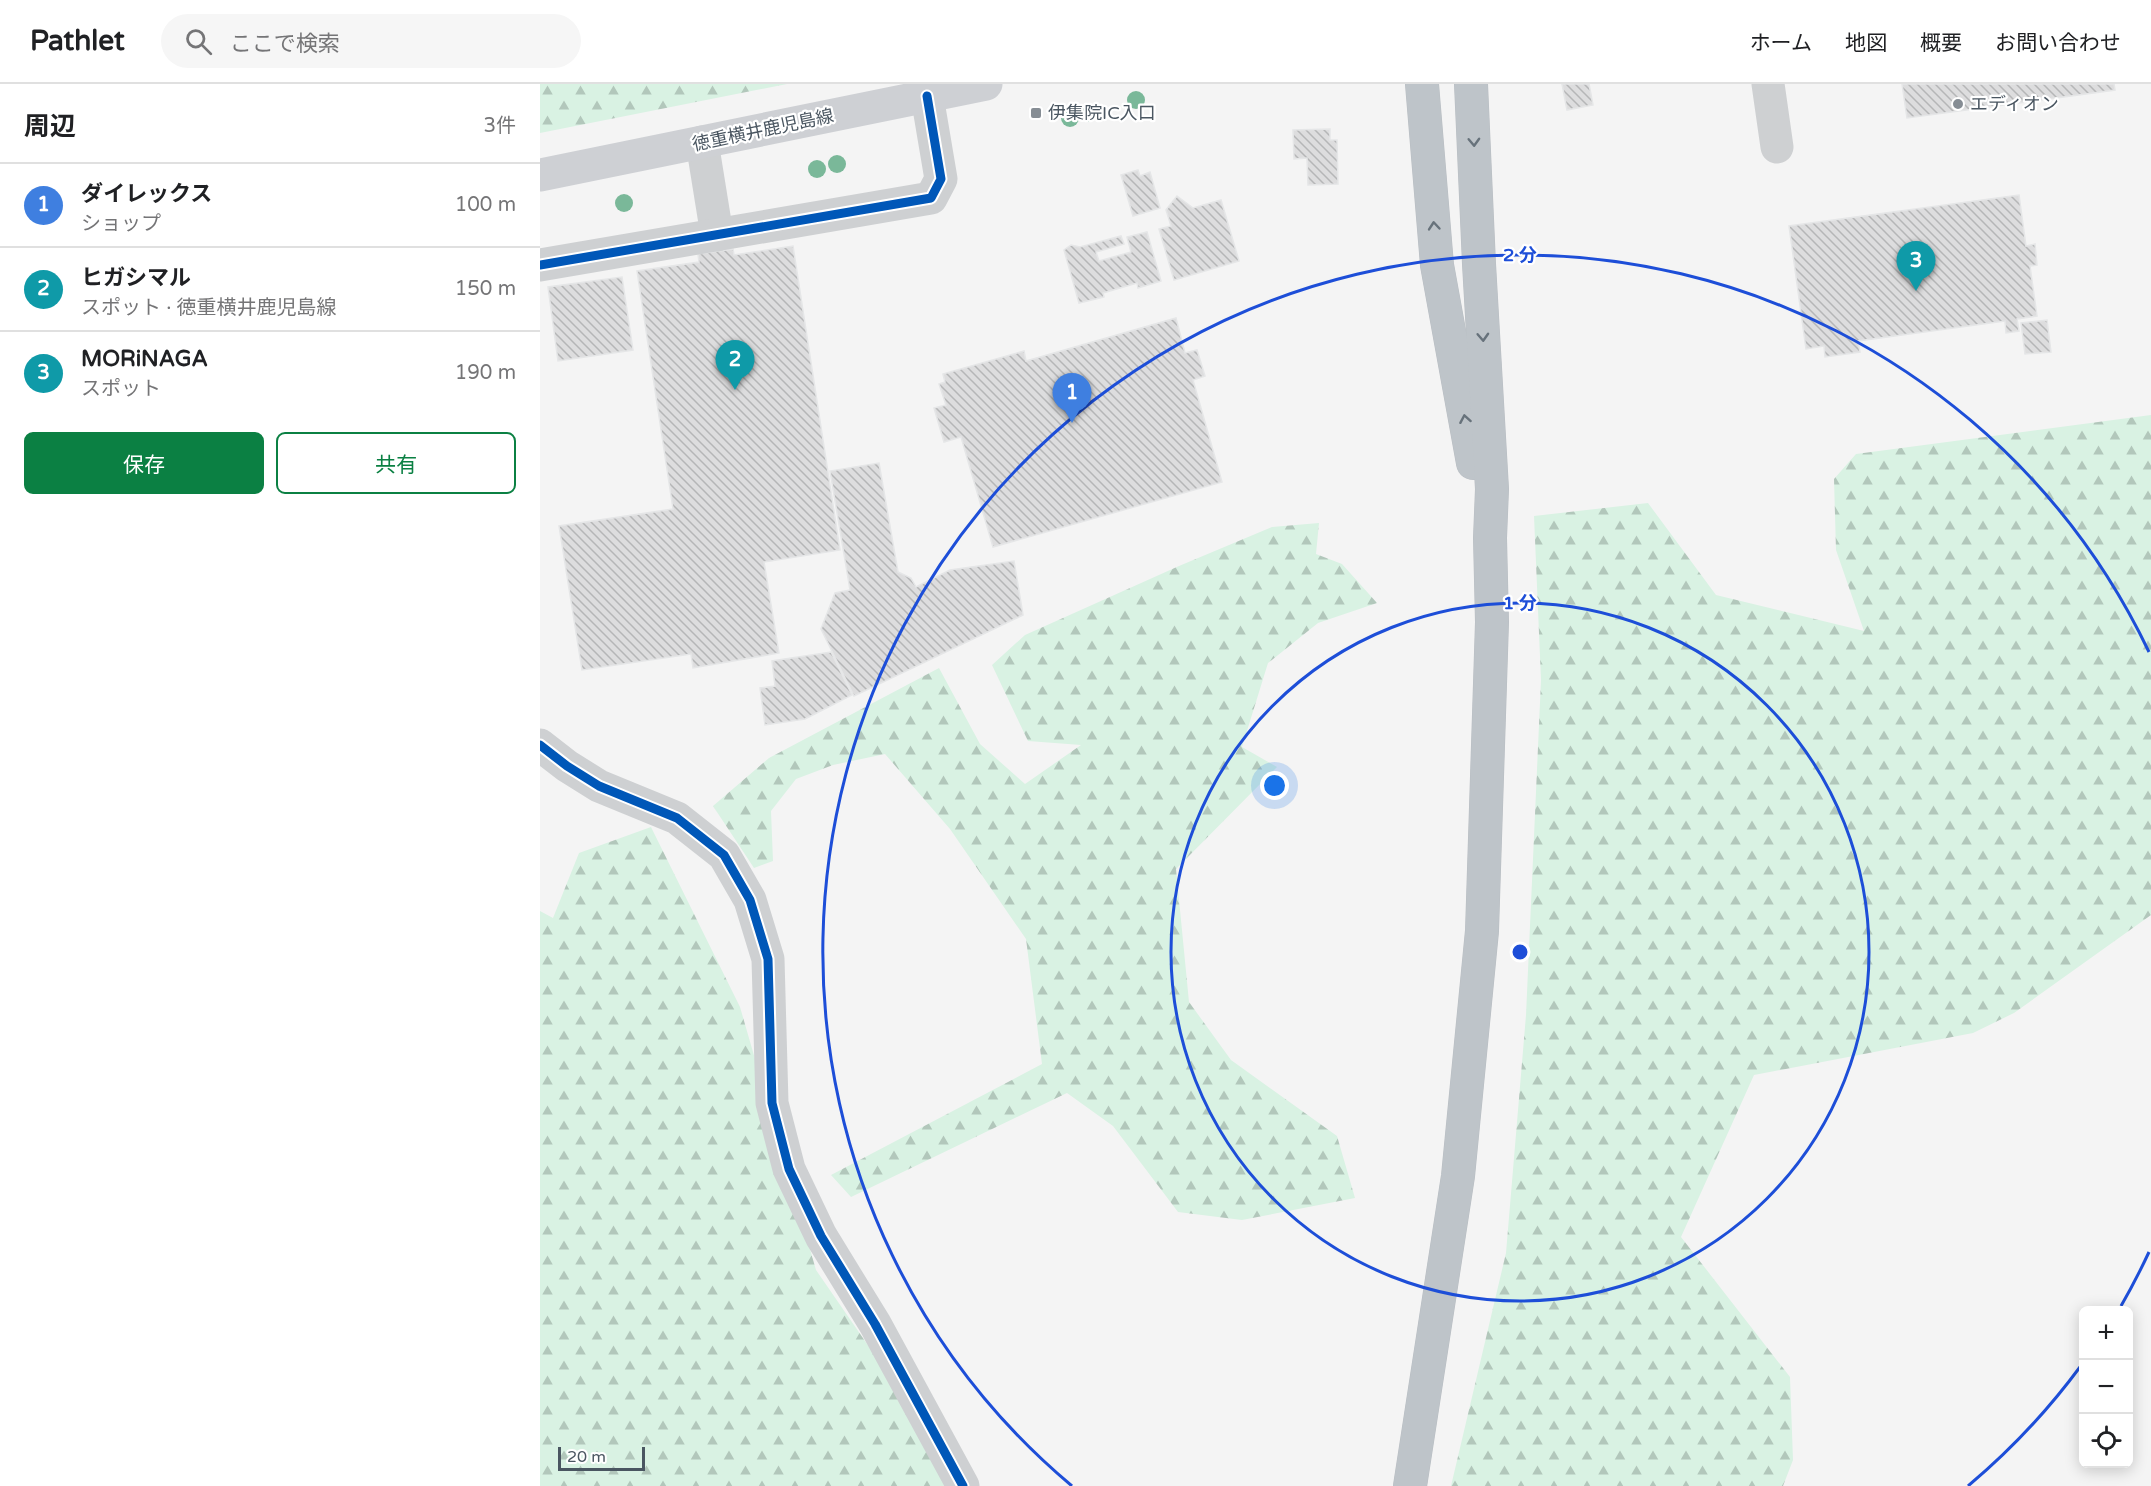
<!DOCTYPE html>
<html lang="ja">
<head>
<meta charset="utf-8">
<style>
  :root { --surface:#fff; --page:#f6f6f6; --text:#202124; --muted:#757577; --line:#e0e0e0; --accent:#0b8043 }
  body { margin:0; font-family:"Varela Round","Noto Sans JP",sans-serif; background:var(--page); color:var(--text) }
  .controls { position:absolute; right:18px; bottom:18px; display:grid; overflow:hidden; border-radius:9px; box-shadow:0 3px 15px #0003 }
  .controls button { width:54px; height:54px; display:grid; place-items:center; padding:0; border:0; border-bottom:2px solid var(--line); background:var(--surface); color:var(--text); font:30px sans-serif }
  .scale { position:absolute; left:18px; bottom:15px; width:87px; box-sizing:border-box; padding-left:6px; border:3px solid #4a5661; border-top:0; font-size:16px; line-height:21px; white-space:nowrap; color:#4a5661; -webkit-text-stroke:4px #fff; paint-order:stroke }
  .you { position:absolute; left:735px; top:702px; width:21px; height:21px; margin:-15px; border:4px solid #fff; border-radius:50%; background:#1a73e8; box-shadow:0 0 0 9px #1a73e833 }
  .badge { display:grid; place-items:center; width:39px; height:39px; border-radius:50%; background:var(--accent); color:#fff; font-size:20px; font-weight:700 }
  .pin { position:absolute; translate:-50% -50px; filter:drop-shadow(0 2px 3px #0008) }
  .pin::after { content:''; position:absolute; top:32px; width:21px; height:18px; background:inherit; clip-path:polygon(0 0,100% 0,50% 100%) }
  .list { margin:0; padding:0; list-style:none }
  h2 { display:flex; justify-content:space-between; align-items:center; height:78px; margin:0; padding:0 24px; font-size:26px }
  h2 small { font-size:20px; font-weight:400; color:var(--muted) }
  .list li { display:grid; grid-template-columns:39px 1fr auto; gap:18px; align-items:center; box-sizing:border-box; height:84px; padding:0 24px; border-top:2px solid var(--line) }
  .list b { display:block; font-size:22px; white-space:nowrap }
  .list p { margin:0; font-size:20px; white-space:nowrap; color:var(--muted) }
  .list em { font-size:20px; font-style:normal; color:var(--muted) }
  .actions { display:flex; gap:12px; padding:18px 24px }
  .actions a { flex:1; padding:14px 0; border:2px solid var(--accent); border-radius:9px; text-align:center; font-size:21px; color:var(--accent) }
  .actions .main { background:var(--accent); color:#fff }
  .icon { flex:none; width:33px; height:33px; fill:none; stroke:currentColor; stroke-width:2; stroke-linecap:round; stroke-linejoin:round }
  .map { position:relative; flex:none; width:1611px; height:1402px; overflow:hidden }
  header { display:flex; align-items:center; gap:36px; box-sizing:border-box; height:84px; padding:0 30px; background:var(--surface); border-bottom:2px solid var(--line) }
  header strong { font-size:28px }
  nav { display:flex; gap:33px; margin-inline-start:auto; font-size:21px }
  .search { width:420px; height:54px; background:var(--page); display:flex; align-items:center; gap:15px; box-sizing:border-box; padding:0 21px; border-radius:33px; color:var(--muted); font-size:22px }
  main { display:flex }
  aside { flex:1; background:var(--surface) }
  .map>svg:first-child { display:block }
  .forest { fill:url(#forest-firs) }
  .building { fill:url(#building-back-hatch); stroke:#e5e6e7; stroke-width:1.5 }
  .lines { fill:none; stroke-linecap:round; stroke-linejoin:round }
  .motorway-casing { stroke:#b9bec3; stroke-width:34 }
  .minor { stroke:#ced0d2; stroke-width:33 }
  .secondary { stroke:#ced0d4; stroke-width:33 }
  .motorway { stroke:#bec4c9; stroke-width:33 }
  .cycleway-casing { stroke:#fff; stroke-width:13 }
  .cycleway { stroke:#0057b8; stroke-width:9 }
  .tree { fill:#7ab899 }
  .oneway { stroke:#67727b }
  .ring { fill:none; stroke:#1d4ed8; stroke-width:3 }
  .poi-dot { fill:#868d94; stroke:#fff; stroke-width:2 }
  .labels { text-anchor:middle; stroke-width:4.5; stroke-linejoin:round; paint-order:stroke }
  .poi-label { font-size:18px; fill:#4a5661; stroke:#fff; text-anchor:start }
  .street-label { font-size:18px; fill:#4a5661; stroke:#fff }
  .centre { fill:#1d4ed8; stroke:#fff; stroke-width:3 }
  .ring-label { font-size:18px; text-anchor:middle; font-weight:bold; fill:#1d4ed8; stroke:#fff; stroke-width:4.5; stroke-linejoin:round; paint-order:stroke }
</style>
</head>
<body>
<header>
<strong>Pathlet</strong>
<div class="search"><svg class="icon" aria-label="search" viewBox="0 0 24 24"><circle cx="10" cy="10" r="6"/><path d="M15 15l6 6"/></svg>ここで検索</div>
<nav><a>ホーム</a><a>地図</a><a>概要</a><a>お問い合わせ</a></nav>
</header>
<main>
<aside>
<h2>周辺<small>3件</small></h2>
<ul class="list">
<li><span class="badge" style="background:#3f7fe0">1</span><div><b>ダイレックス</b><p>ショップ</p></div><em>100 m</em></li>
<li><span class="badge" style="background:#0f9aa8">2</span><div><b>ヒガシマル</b><p>スポット · 徳重横井鹿児島線</p></div><em>150 m</em></li>
<li><span class="badge" style="background:#0f9aa8">3</span><div><b>MORiNAGA</b><p>スポット</p></div><em>190 m</em></li>
</ul>
<div class="actions"><a class="main">保存</a><a>共有</a></div>
</aside>
<div class="map">
<svg width="1611" height="1402" viewBox="0 0 1611 1402">
  <defs>
    <pattern id="forest-firs" width="22" height="20" patternUnits="userSpaceOnUse" patternTransform="scale(1.5)"><rect width="22" height="20" fill="#d9f2e3"/><path d="M5 1l3.5 6h-7zM16 11l3.5 6h-7z" fill="#b2c7bb"/></pattern>
    <pattern id="building-back-hatch" width="6" height="6" patternUnits="userSpaceOnUse" patternTransform="scale(1.5)"><rect width="6" height="6" fill="#ddddde"/><path d="M-1 5l2 2M0 0l6 6M5-1l2 2" fill="none" stroke="#b5b6b7"/></pattern>
  </defs>
  <rect width="100%" height="100%" fill="#f4f4f4"/>
  <g class="forest">
    <polygon points="0,0 247,0 0,49"/>
    <polygon points="1611,331 1611,831 1474,929 1433,949 1214,991 1141,1153 1250,1293 1253,1376 1243,1402 911,1402 966,1169 986,931 1001,596 994,432 1108,419 1176,511 1324,547 1296,466 1294,395 1316,370"/>
    <polygon points="779,439 776,470 802,480 837,519 778,539 728,579 702,663 737,683 636,785 649,918 691,976 797,1052 815,1114 702,1136 638,1128 573,1042 527,1009 311,1113 291,1091 502,980 486,855 410,745 345,670 293,681 256,695 231,727 233,777 214,784 173,722 229,674 399,584 440,660 485,700 541,661 488,657 452,581 485,551 639,482 732,443"/>
    <polygon points="111,743 200,923 276,1186 425,1402 0,1402 0,827 13,834 39,769"/>
  </g>
  <g class="building">
    <polygon points="1022,0 1049,0 1053,21 1027,26"/>
    <polygon points="1362,0 1574,0 1575,6 1367,34"/>
    <polygon points="790,45 790,56 797,56 798,100 768,101 767,74 754,75 753,46"/>
    <polygon points="598,86 600,92 610,88 620,124 593,132 581,91"/>
    <polygon points="1479,111 1486,162 1495,160 1497,181 1490,182 1497,232 1477,235 1479,247 1466,249 1465,237 1318,257 1320,268 1285,273 1284,262 1266,265 1249,142"/>
    <polygon points="637,112 653,124 681,116 699,177 634,196 619,145 631,142 626,126"/>
    <polygon points="607,148 621,197 598,204 597,199 563,209 564,213 539,219 524,166 531,161 540,163 581,152 584,160 556,168 559,177 591,168 587,153"/>
    <polygon points="253,162 300,466 224,478 239,569 153,584 151,570 42,586 19,442 133,425 97,187 159,178 158,170 193,165 194,171"/>
    <polygon points="82,193 93,266 18,277 8,203"/>
    <polygon points="636,234 645,269 657,266 665,292 653,296 682,398 453,463 421,353 404,358 394,324 406,321 399,300 405,298 403,290 484,267 486,277"/>
    <polygon points="1507,236 1511,268 1485,270 1481,239"/>
    <polygon points="339,379 358,488 371,494 376,503 410,486 474,477 483,531 314,612 281,545 295,509 310,506 290,387"/>
    <polygon points="291,568 312,611 265,635 225,641 220,604 235,602 232,577"/>
  </g>
  <g class="lines">
    <g class="motorway-casing">
      <g id="motorway">
        <polyline points="882,0 897,181 933,379"/>
        <polyline points="870,1402 918,1092 942,847 952,538 950,454 952,405 939,180 931,0"/>
      </g>
    </g>
    <g class="minor">
      <polyline points="1228,0 1237,63"/>
      <polyline points="162,58 177,151"/>
      <polyline points="0,181 391,114 401,95 387,12"/>
      <polyline points="0,661 27,682 59,702 137,734 184,771 210,816 228,875 232,1019 249,1085 281,1152 335,1240 423,1402"/>
    </g>
    <polyline class="secondary" points="0,91 446,0"/>
    <use href="#motorway" class="motorway"/>
    <g class="cycleway-casing">
      <g id="cycleway">
        <polyline points="0,181 391,114 401,95 387,12"/>
        <polyline points="0,661 27,682 59,702 137,734 184,771 210,816 228,875 232,1019 249,1085 281,1152 335,1240 423,1402"/>
      </g>
    </g>
    <use href="#cycleway" class="cycleway"/>
  </g>
  <g class="tree">
    <circle cx="596" cy="16" r="9"/>
    <circle cx="548" cy="29" r="9"/>
    <circle cx="530" cy="34" r="9"/>
    <circle cx="297" cy="80" r="9"/>
    <circle cx="277" cy="85" r="9"/>
    <circle cx="84" cy="119" r="9"/>
  </g>
  <defs><path id="oneway-chevron" d="M-2-3.5L2.5 0L-2 3.5" fill="none" stroke-width="1.6" stroke-linecap="round" stroke-linejoin="round" transform="scale(1.5)"/></defs>
  <g class="oneway">
    <use href="#oneway-chevron" transform="translate(934 58) rotate(88)"/>
    <use href="#oneway-chevron" transform="translate(894 142) rotate(-95)"/>
    <use href="#oneway-chevron" transform="translate(943 253) rotate(87)"/>
    <use href="#oneway-chevron" transform="translate(925 335) rotate(-100)"/>
  </g>
  <g class="ring">
    <circle cx="980" cy="868" r="349"/>
    <path d="M1609 1168A697 697 0 0 1 1581 1222M1540 1283A697 697 0 0 1 1428 1402M532 1402A697 697 0 1 1 1609 568"/>
  </g>
  <g class="poi-dot">
    <circle cx="1418" cy="20" r="6"/>
    <rect x="490" y="23" width="12" height="12" rx="3"/>
  </g>
  <g class="labels">
    <g class="poi-label">
      <text x="1430" y="26">エディオン</text>
      <text x="508" y="35">伊集院IC入口</text>
    </g>
    <g class="street-label">
      <text transform="translate(223 46) rotate(-12)" y="6">徳重横井鹿児島線</text>
    </g>
  </g>
  <circle cx="980" cy="868" r="9" class="centre"/>
  <g class="ring-label">
    <text x="980" y="177">2 分</text>
    <text x="980" y="525">1 分</text>
  </g>
</svg>
<div class="controls">
<button>+</button>
<button>−</button>
<button><svg class="icon" aria-label="locate" viewBox="0 0 24 24"><circle cx="12" cy="12" r="6"/><path d="M12 2v4M12 18v4M2 12h4M18 12h4"/></svg></button>
</div>
<div class="scale">20 m</div>
<div class="you"></div>
<div class="pin badge" style="left:532px;top:339px;background:#3f7fe0">1</div>
<div class="pin badge" style="left:195px;top:306px;background:#0f9aa8">2</div>
<div class="pin badge" style="left:1376px;top:207px;background:#0f9aa8">3</div>
</div>
</main>
</body>
</html>
